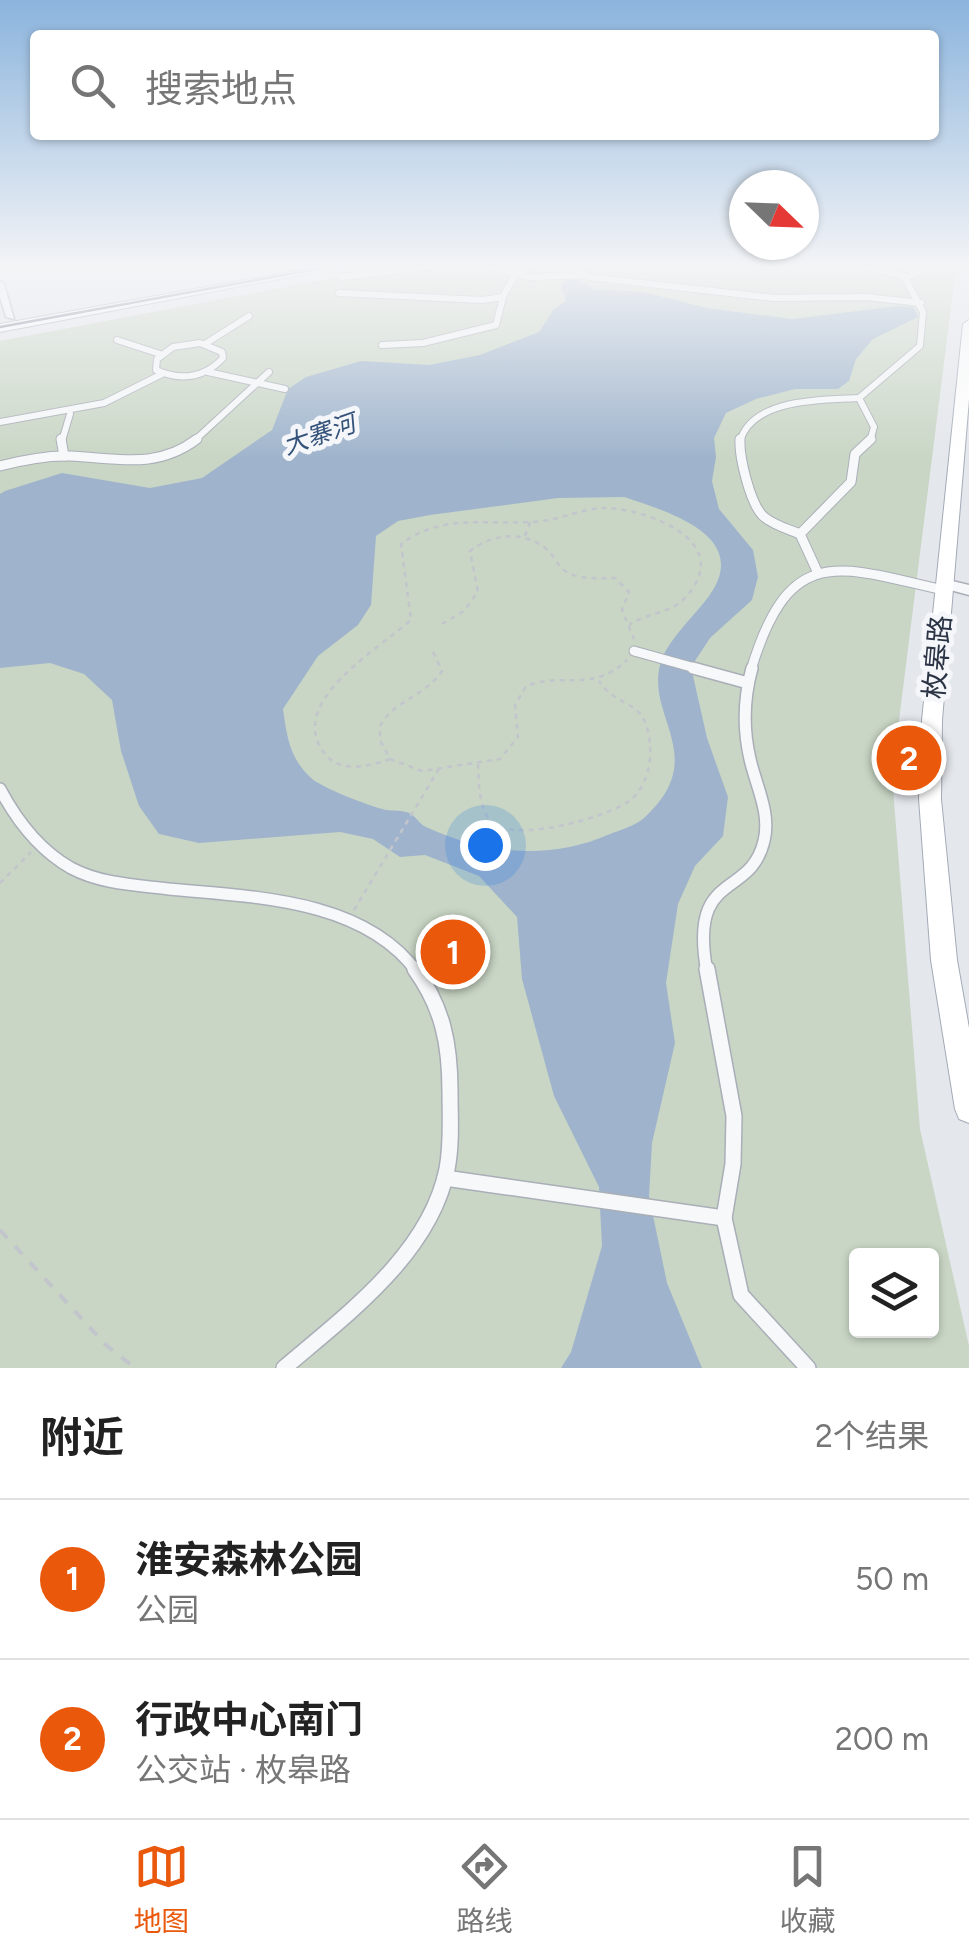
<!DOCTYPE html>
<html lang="zh">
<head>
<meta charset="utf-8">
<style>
  :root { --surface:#fff; --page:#f2f2f2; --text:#222; --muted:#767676; --line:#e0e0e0; --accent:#ea580c }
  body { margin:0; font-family:Figtree,"Noto Sans SC",sans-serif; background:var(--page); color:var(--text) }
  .controls { position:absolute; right:30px; bottom:30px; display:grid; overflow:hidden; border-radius:10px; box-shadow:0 2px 8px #0004 }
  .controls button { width:90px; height:90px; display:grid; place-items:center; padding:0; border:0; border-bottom:2px solid var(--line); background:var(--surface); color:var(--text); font:50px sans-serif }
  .compass { position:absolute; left:729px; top:170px; width:90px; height:90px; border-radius:50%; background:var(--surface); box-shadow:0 2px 8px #0004; rotate:113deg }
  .you { position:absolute; left:485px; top:845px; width:35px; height:35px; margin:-25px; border:8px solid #fff; border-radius:50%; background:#1a73e8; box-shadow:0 0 0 15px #1a73e833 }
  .badge { display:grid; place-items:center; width:65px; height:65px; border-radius:50%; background:var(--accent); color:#fff; font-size:32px; font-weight:700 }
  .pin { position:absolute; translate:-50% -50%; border:5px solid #fff; box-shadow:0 2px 10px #0006 }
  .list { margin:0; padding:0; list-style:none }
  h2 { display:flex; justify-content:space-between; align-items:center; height:130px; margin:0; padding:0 40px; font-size:42px }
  h2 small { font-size:32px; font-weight:400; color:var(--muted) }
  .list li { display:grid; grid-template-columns:65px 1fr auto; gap:30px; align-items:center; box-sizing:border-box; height:160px; padding:0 40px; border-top:2px solid var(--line) }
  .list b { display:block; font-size:38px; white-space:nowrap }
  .list p { margin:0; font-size:32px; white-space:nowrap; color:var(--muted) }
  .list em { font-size:32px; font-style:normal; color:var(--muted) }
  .icon { flex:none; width:55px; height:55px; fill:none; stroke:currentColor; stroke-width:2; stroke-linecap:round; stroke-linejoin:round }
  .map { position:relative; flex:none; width:969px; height:1368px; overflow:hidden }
  .search { position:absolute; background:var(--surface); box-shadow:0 2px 8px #0004; left:30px; right:30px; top:30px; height:110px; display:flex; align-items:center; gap:25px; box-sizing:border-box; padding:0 35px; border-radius:10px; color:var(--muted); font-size:38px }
  .sheet { height:450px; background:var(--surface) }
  nav { display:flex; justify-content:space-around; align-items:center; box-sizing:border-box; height:140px; border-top:2px solid var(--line); background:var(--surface); font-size:28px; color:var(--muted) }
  nav a { display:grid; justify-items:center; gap:5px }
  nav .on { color:var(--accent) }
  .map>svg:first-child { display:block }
  .green { fill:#c9d6c5; fill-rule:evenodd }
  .water { fill:#9fb4cc; fill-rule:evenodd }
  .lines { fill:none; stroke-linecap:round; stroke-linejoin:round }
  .pedestrian-far3-casing { stroke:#a9aeb7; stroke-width:8 }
  .pedestrian-far2-casing { stroke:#a9aeb7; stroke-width:11 }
  .pedestrian-far1-casing { stroke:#a9aeb7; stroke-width:14 }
  .pedestrian-casing { stroke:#a9aeb7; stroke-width:18 }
  .tertiary-casing { stroke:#a9aeb7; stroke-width:3 }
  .primary-casing { stroke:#a3abb8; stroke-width:2 }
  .path-far1 { stroke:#c2c5cb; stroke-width:2.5; stroke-dasharray:5 5; stroke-linecap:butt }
  .path { stroke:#c2c5cb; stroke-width:4; stroke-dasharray:11 11; stroke-linecap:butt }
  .pedestrian-far3 { stroke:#f7f8fa; stroke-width:6 }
  .pedestrian-far2 { stroke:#f7f8fa; stroke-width:9 }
  .pedestrian-far1 { stroke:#f7f8fa; stroke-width:11 }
  .pedestrian { stroke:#f7f8fa; stroke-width:15 }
  .tertiary { fill:#f7f8fa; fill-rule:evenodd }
  .primary { fill:#fff; fill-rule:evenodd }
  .tram { stroke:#7d8696; stroke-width:2.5 }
  .labels { text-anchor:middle; stroke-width:10; stroke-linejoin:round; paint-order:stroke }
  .far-water-label { font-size:25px; font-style:italic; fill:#34527a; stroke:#f4f6f9 }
  .street-label { font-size:28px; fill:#2b3445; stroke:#f4f6f9 }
</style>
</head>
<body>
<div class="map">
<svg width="969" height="1368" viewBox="0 0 969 1368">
  <rect width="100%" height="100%" fill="#e4e7ec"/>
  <path class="green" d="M391 267H956L892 776 920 1129 969 1346V1368H0V341ZM856 1256H932V1330H856Z"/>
  <path class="water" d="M578 279 594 289 643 292 707 308 792 319 898 306 914 307 918 317 873 339 856 359 849 381 838 389H795L756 399 726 413 714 438 716 457 712 481 719 509 753 550 758 577 752 600 710 638 691 667 707 738 728 797 723 836 695 866 678 904 666 983 675 1043 652 1143 649 1196 667 1283 702 1368H561L571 1352 602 1246 599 1187 554 1096 522 979 517 917 479 876 425 855 400 857 373 839 340 832 199 843 159 834 139 806 121 751 112 700 84 674 50 663 0 668V494L5 491 62 473 150 488 202 478 272 430 288 389 306 377 361 361 429 365 480 355 539 332 554 309 566 301 561 285 566 280ZM624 497C665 511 753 535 709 596 695 615 673 635 663 656 639 714 714 754 644 818 635 826 620 830 610 834 549 861 485 854 426 827 419 824 416 816 409 813 403 810 393 811 386 810 370 806 321 788 310 777 289 757 287 736 283 709L318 656 358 625 371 605 376 536 398 521 430 515 558 498Z"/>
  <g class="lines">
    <g class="pedestrian-far3-casing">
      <g id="pedestrian-far3">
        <polyline points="491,267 530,277 587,275"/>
        <polyline points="573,267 589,277 774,298 866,297 921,303"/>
        <polyline points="868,267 908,277"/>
        <polyline points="341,277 429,267"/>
        <polyline points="339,293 482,300 503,297 515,274 530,267"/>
        <polyline points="117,340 160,354"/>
        <path d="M200 343 222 352 223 358C204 378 181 381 156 370L157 359 173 347Z"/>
        <polyline points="205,344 249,316"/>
        <polyline points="382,345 423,343 496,325 503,297"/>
        <polyline points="208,372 285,389"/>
        <polyline points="0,422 104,403 162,374"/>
        <polyline points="62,441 70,414"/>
        <polyline points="194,441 269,372"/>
        <path d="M740 441C753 398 822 400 859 398"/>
        <polyline points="870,441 874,427 859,398 920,346 923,312 905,278 927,267"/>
      </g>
    </g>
    <g class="pedestrian-far2-casing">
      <g id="pedestrian-far2">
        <polyline points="61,439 64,456"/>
        <path d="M740 439C739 457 750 503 763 516 773 525 788 529 800 534"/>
        <path d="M0 466C23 460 46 455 70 456 117 458 156 470 197 439"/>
        <polyline points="817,571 800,534 851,482 855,454 871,439"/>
        <polyline points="634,651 702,670"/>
        <path d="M751 670C789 544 836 565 943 590"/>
      </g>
    </g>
    <g class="pedestrian-far1-casing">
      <g id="pedestrian-far1">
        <polyline points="693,668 748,683"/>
        <path d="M0 789C17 821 39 850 71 868 101 884 136 885 169 889 251 897 363 898 417 972"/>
        <path d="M707 972C688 869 750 900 764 841 771 813 756 786 750 759 743 729 744 697 752 668"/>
      </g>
    </g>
    <g class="pedestrian-casing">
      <g id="pedestrian">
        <polyline points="707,969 734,1116 733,1164 724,1218 741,1295 808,1368"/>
        <polyline points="445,1178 724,1218"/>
        <path d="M284 1368C346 1315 430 1254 447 1169 452 1143 450 1117 450 1092 450 1044 443 1008 415 969"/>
      </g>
    </g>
    <g class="tertiary-casing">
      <g id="tertiary">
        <polygon points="0,281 4,284 14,319 6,317 0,297"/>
        <polygon points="944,579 969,585 969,595 939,587 937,584 939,581"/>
      </g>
    </g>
    <g class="primary-casing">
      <g id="primary">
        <polygon points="318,267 342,267 0,332 0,324"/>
        <polygon points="969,320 969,399 942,720 941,799 957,960 969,1028 969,1123 959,1119 955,1109 931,960 919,799 922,720 963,324"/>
      </g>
    </g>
    <g class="path-far1">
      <polyline points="707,280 714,267"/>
      <polyline points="525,536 530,522"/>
      <path d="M442 624 464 611 478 592 470 551C492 534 522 530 545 548 555 555 557 567 567 572 581 580 599 578 615 578L629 592 622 610 634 639"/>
      <path d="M433 652 442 671C426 696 394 700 380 726V740L390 759 422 771 500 759 518 737 515 705 526 686C565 671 591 694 627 660"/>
      <path d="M390 759C370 766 341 774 325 754 284 703 379 649 411 620L401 544C446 511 491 527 542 521 566 518 585 507 610 508 655 512 736 544 684 599 669 614 646 613 629 625"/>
      <path d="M478 764C479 782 478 810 493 823 515 843 611 817 632 799 652 781 655 743 644 720 636 702 613 703 599 681"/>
      <polyline points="0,883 31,852"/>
      <polyline points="354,910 440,767"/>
    </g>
    <polyline class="path" points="0,1230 106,1345 135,1368"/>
    <use href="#pedestrian-far3" class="pedestrian-far3"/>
    <use href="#pedestrian-far2" class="pedestrian-far2"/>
    <use href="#pedestrian-far1" class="pedestrian-far1"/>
    <use href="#pedestrian" class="pedestrian"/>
    <use href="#tertiary" class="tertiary"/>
    <use href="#primary" class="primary"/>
    <polyline class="tram" points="0,327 327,267"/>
  </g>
  <linearGradient id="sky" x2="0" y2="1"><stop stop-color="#8bb4dd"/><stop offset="0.58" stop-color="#f3f4f6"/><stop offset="1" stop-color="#f3f4f6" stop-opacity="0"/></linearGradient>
  <rect width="969" height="458" fill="url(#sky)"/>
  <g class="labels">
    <g class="far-water-label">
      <text transform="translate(319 434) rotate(-19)" y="9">大寨河</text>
    </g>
    <g class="street-label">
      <text transform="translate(937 657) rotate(-85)" y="10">枚皋路</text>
    </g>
  </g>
</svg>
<div class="controls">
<button><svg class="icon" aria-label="layers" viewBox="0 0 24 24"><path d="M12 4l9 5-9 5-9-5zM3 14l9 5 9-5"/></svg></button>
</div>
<svg class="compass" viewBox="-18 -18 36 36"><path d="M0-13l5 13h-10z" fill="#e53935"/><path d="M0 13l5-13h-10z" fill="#767676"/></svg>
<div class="you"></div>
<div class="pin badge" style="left:453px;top:952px">1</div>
<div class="pin badge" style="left:909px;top:758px">2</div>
<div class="search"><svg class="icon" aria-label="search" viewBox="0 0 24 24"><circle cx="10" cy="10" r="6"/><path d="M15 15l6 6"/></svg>搜索地点</div>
</div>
<section class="sheet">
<h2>附近<small>2个结果</small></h2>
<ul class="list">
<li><span class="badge">1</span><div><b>淮安森林公园</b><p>公园</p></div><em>50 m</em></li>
<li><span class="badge">2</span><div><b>行政中心南门</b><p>公交站 · 枚皋路</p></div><em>200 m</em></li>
</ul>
</section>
<nav>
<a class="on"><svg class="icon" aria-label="map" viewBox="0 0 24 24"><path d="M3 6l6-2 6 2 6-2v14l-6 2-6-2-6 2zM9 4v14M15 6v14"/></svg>地图</a>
<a><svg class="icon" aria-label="directions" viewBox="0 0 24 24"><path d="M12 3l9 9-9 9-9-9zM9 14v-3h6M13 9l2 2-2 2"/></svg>路线</a>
<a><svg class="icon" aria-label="saved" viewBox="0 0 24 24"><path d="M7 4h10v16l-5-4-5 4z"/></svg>收藏</a>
</nav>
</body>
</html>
